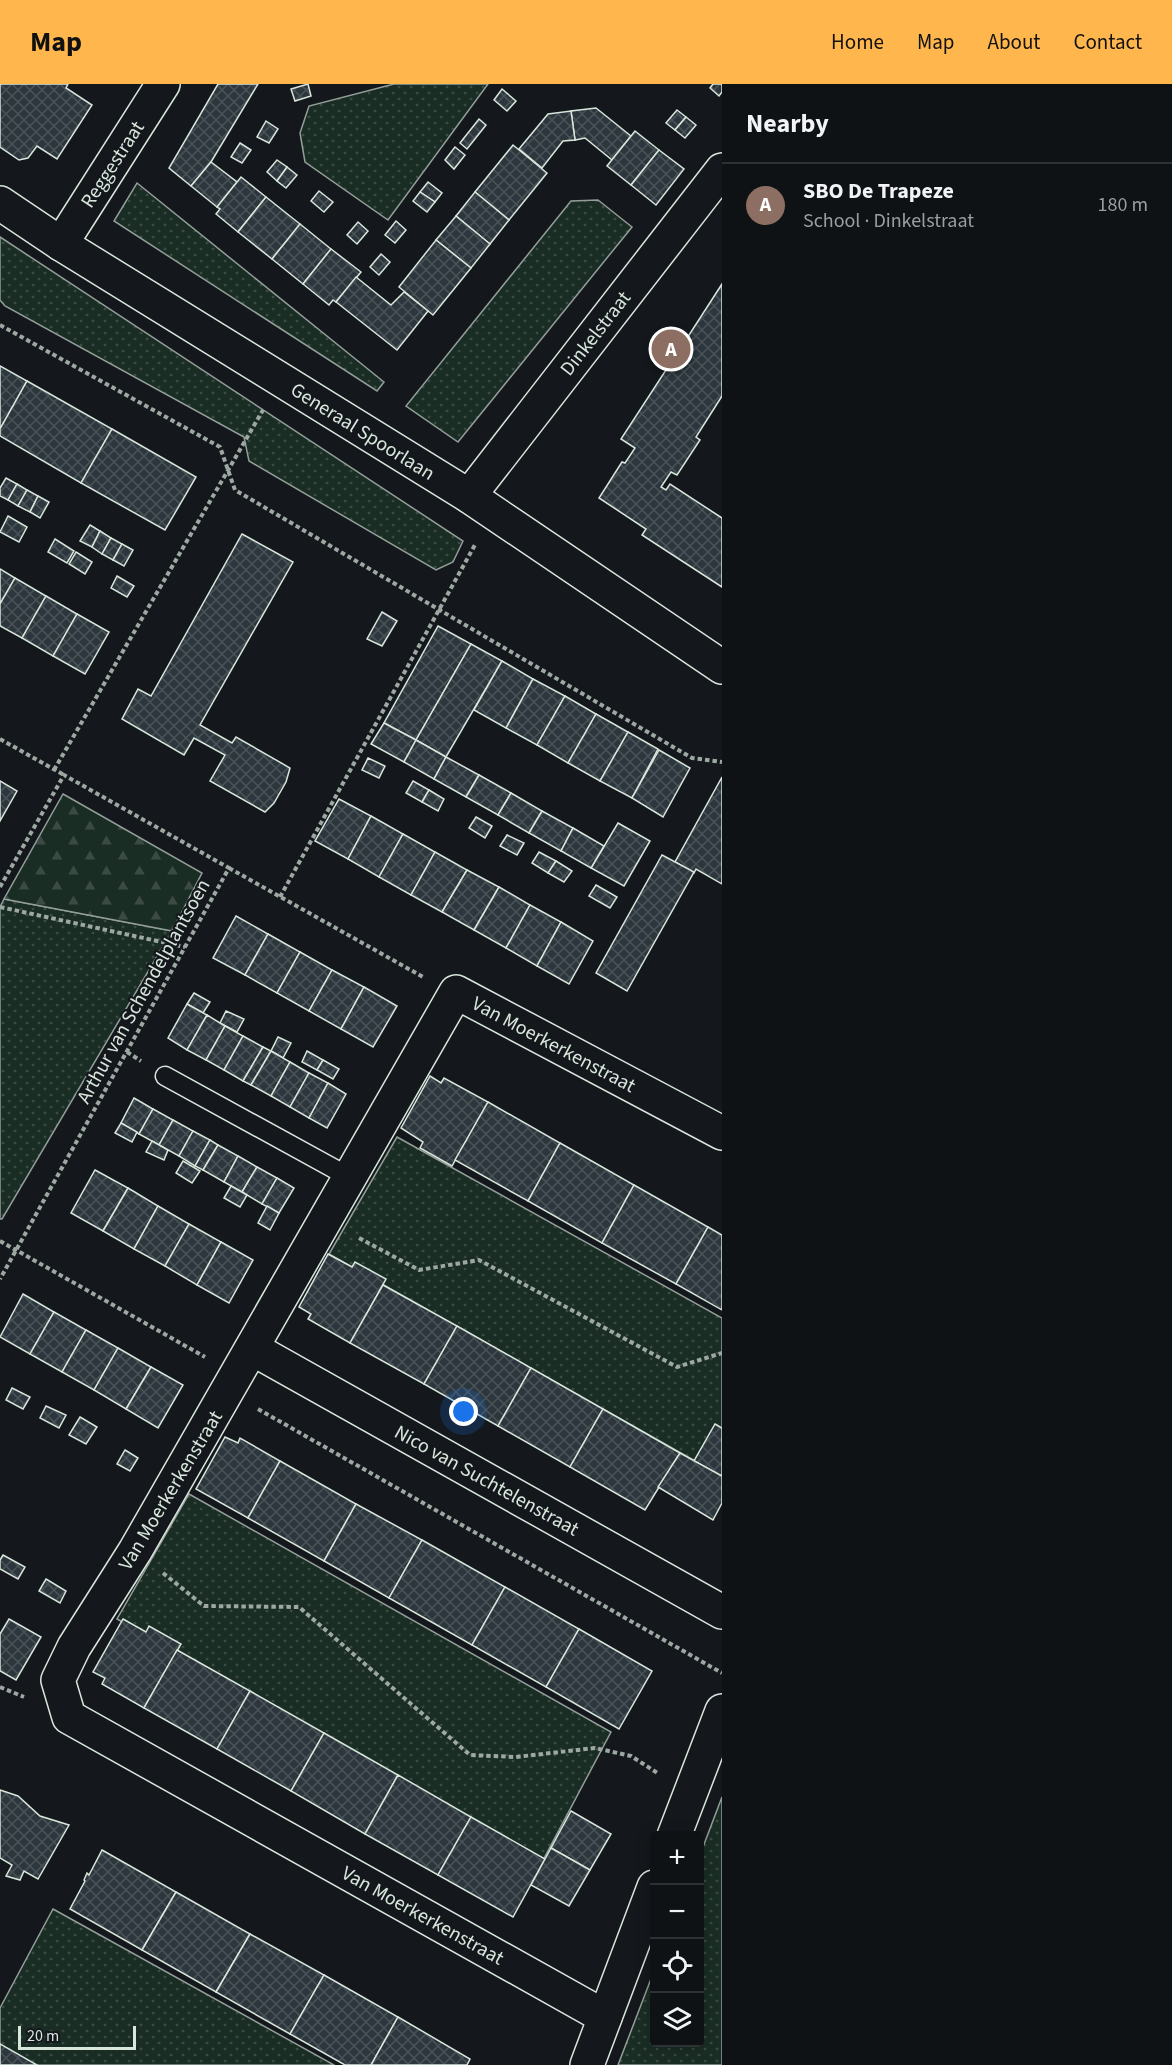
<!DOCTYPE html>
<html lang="en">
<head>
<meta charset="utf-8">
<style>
  :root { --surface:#0f1215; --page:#181b1e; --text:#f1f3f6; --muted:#9b9ea0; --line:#2f3234; --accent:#ffb74d }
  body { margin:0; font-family:"Source Sans 3",sans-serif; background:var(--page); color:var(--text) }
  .controls { position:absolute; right:18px; bottom:18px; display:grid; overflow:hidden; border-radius:6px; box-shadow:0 3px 15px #0003 }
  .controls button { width:54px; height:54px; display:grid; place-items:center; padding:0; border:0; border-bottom:2px solid var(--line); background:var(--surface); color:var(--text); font:30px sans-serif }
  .scale { position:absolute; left:18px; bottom:15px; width:118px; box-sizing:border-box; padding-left:6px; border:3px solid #d8e6dc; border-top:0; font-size:16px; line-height:21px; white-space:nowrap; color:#d8e6dc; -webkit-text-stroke:4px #14181c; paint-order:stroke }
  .you { position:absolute; left:464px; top:1328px; width:21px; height:21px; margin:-15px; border:4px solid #fff; border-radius:50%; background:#1a73e8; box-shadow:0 0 0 9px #1a73e833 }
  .badge { display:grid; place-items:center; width:39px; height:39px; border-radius:50%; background:var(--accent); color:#fff; font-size:20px; font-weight:700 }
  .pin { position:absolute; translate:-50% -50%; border:3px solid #fff; box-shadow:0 2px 6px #0006 }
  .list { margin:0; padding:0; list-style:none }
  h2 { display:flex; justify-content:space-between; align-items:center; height:78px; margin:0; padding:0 24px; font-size:26px }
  h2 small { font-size:20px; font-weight:400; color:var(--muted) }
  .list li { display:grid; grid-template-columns:39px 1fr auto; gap:18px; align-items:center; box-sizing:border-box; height:84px; padding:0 24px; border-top:2px solid var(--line) }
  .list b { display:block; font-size:22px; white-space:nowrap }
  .list p { margin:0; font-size:20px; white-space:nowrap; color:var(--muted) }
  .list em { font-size:20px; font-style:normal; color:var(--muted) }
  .icon { flex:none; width:33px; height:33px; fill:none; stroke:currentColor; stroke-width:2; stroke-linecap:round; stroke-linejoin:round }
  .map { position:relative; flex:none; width:722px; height:1981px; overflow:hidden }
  header { display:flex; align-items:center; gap:36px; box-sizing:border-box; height:84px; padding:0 30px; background:var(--accent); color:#111 }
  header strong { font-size:28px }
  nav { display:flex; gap:33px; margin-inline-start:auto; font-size:21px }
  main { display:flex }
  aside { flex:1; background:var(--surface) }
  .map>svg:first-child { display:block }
  .grass { fill:url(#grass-dots); stroke:#939e99; stroke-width:1.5 }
  .forest { fill:url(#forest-firs); stroke:#939e99; stroke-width:1.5 }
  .building { fill:url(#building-cross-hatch); stroke:#d8e6dc; stroke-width:1.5 }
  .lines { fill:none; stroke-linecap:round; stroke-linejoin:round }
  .lane-casing { stroke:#d8e6dc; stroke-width:21 }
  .street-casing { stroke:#d8e6dc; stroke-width:36 }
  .secondary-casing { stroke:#d8e6dc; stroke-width:36 }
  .path { stroke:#9da8a2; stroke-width:4; stroke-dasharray:4.5 3; stroke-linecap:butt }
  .lane { stroke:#14181c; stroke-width:18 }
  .street { stroke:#14181c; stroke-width:33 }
  .secondary { stroke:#14181c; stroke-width:33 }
  .labels { text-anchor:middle; stroke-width:4.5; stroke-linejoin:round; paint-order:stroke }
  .street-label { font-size:20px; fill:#d8e6dc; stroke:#14181c }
</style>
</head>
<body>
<header>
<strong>Map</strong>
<nav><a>Home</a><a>Map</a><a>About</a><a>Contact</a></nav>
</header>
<main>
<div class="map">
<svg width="722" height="1981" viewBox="0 0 722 1981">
  <defs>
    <pattern id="grass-dots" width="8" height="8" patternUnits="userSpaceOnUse" patternTransform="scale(1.5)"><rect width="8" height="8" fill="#1a2d24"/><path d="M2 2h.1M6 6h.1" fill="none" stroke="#3b4b43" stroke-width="1.8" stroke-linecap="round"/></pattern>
    <pattern id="forest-firs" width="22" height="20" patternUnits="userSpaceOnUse" patternTransform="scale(1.5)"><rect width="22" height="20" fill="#1a2d24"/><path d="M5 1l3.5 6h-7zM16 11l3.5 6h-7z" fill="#3b4b43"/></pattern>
    <pattern id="building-cross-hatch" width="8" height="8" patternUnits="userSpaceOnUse" patternTransform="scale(1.5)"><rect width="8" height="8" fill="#2c363c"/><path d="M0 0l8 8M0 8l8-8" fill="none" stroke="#4a5358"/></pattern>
  </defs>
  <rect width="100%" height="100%" fill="#14181c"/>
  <g class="grass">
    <polygon points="394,0 488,0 388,136 305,78 300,49 309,22"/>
    <polygon points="137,99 384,298 377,307 114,137"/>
    <polygon points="598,116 632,143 458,358 406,322 571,117"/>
    <polygon points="0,153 463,457 453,478 436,486 249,377 244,353 5,222 0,216"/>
    <polygon points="4,815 172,847 2,1135 0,1135 0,823"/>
    <polygon points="397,1053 722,1234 722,1352 695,1377 329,1170"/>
    <polygon points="189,1410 611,1648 542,1778 117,1535"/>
    <polygon points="722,1713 722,1981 618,1981 654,1887 654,1958 700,1958 700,1771"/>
    <polygon points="53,1825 334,1981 26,1981 0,1966 0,1924"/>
  </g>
  <polygon class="forest" points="63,710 202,789 172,847 4,815"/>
  <g class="building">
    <polygon points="0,0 68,0 66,4 92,21 57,75 37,62 28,74 19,76 0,63"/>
    <polygon points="218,0 258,0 211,78 191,102 169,84"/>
    <polygon points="308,0 311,12 295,17 291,5"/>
    <polygon points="713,0 722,0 722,8 719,12 710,4"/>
    <polygon points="502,5 516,17 507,27 494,16"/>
    <polygon points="596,24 631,52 612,76 585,54 575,56 571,27"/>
    <polygon points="677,26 686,33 675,46 666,39"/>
    <polygon points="571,27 575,56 563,57 542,84 519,65 548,30"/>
    <polygon points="686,33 696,41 685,54 675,46"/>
    <polygon points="479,35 486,41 467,65 460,59"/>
    <polygon points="266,37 278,45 269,59 257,53"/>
    <polygon points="635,47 659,66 631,101 607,82"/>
    <polygon points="240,59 251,66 242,79 231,73"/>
    <polygon points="513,61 547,89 509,136 475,108"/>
    <polygon points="455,63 465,71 454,85 445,76"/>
    <polygon points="659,66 684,85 656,121 631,101"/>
    <polygon points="277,76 287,83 277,97 267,88"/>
    <polygon points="211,78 237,98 217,123 191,102"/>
    <polygon points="287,83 297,91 286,104 277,97"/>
    <polygon points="241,93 266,113 238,148 216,130 220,125 217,123"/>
    <polygon points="428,98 442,109 435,118 420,108"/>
    <polygon points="319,107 333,118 324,128 311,117"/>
    <polygon points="420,108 435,118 427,128 413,117"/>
    <polygon points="475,108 509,136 490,160 456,132"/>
    <polygon points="266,113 300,140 272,175 238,148"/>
    <polygon points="456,132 490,160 471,184 436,156"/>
    <polygon points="396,137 406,146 395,159 385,151"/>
    <polygon points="358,138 368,147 357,160 347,151"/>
    <polygon points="300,140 331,165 303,200 272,175"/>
    <polygon points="436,156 471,184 433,231 399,203"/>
    <polygon points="331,165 361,188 336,218 333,216 329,221 303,200"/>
    <polygon points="381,170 390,178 379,191 370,183"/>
    <polygon points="356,193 391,221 404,208 428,227 397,266 336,218"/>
    <polygon points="722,200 722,312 696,353 700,356 677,391 671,388 661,403 666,406 670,400 722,434 722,503 642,451 646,445 599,414 622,378 625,379 635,364 621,355 666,286 655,278 670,254 682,262"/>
    <polygon points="0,282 27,297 0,345"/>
    <polygon points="27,297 112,345 81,399 0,352 0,345"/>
    <polygon points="112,345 196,393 165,446 81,399"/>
    <polygon points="6,394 17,400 8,416 0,412 0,404"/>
    <polygon points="17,400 27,406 18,422 8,416"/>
    <polygon points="27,406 38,412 30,428 18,422"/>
    <polygon points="38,412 49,418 40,434 30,428"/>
    <polygon points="8,432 27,443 19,458 0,448"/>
    <polygon points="90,441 100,447 92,463 80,457"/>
    <polygon points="100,447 111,454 102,470 92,463"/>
    <polygon points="242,450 293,478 200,641 232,659 236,653 290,684 286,698 274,719 265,728 210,697 225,671 194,654 184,671 122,635 138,605 151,612"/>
    <polygon points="111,454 122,460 113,476 102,470"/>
    <polygon points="55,455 74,467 67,479 48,468"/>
    <polygon points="122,460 133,466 124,482 113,476"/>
    <polygon points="76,468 92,478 85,490 69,480"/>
    <polygon points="0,485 15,494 0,520"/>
    <polygon points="117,492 134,502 127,513 111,504"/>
    <polygon points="15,494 46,512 22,554 0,542 0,520"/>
    <polygon points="46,512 77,530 53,572 22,554"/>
    <polygon points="382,528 397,537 382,562 367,555"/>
    <polygon points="77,530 109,548 85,590 53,572"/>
    <polygon points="438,542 471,560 416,656 384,639"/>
    <polygon points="471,560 502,577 446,673 416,656"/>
    <polygon points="502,577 533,595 506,644 474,626"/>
    <polygon points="533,595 565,612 537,661 506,644"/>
    <polygon points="565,612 596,630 568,679 537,661"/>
    <polygon points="596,630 628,648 600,697 568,679"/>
    <polygon points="384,639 416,656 404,678 371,660"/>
    <polygon points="628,648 658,665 632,714 600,697"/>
    <polygon points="416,656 446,673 434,695 404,678"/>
    <polygon points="659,666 690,684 663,733 632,714"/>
    <polygon points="446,673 479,691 466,713 434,695"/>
    <polygon points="368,674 385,682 379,694 362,686"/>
    <polygon points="479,691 511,709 498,731 466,713"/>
    <polygon points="722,693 722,800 696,785 694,789 675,778"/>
    <polygon points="0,697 17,707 0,737"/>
    <polygon points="413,697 429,706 422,718 406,709"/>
    <polygon points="429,706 444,715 438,727 422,718"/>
    <polygon points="511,709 542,727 529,749 498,731"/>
    <polygon points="339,715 371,732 348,775 315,757"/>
    <polygon points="542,727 573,744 561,767 529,749"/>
    <polygon points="371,732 403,750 379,793 348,775"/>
    <polygon points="476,733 492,742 485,754 469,744"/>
    <polygon points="618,739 650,757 624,802 591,784"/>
    <polygon points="573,744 604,762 591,784 561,767"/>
    <polygon points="403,750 435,768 411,811 379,793"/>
    <polygon points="507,751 524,759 517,771 500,762"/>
    <polygon points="435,768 467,786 442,828 411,811"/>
    <polygon points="539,768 556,777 548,789 532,779"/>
    <polygon points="662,771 694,788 627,907 596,889"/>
    <polygon points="556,777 572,787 564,798 548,789"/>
    <polygon points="467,786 499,803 474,846 442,828"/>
    <polygon points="596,801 617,813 610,824 589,812"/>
    <polygon points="499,803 530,821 506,864 474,846"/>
    <polygon points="530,821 561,838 537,882 506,864"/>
    <polygon points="236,832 268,850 245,891 213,874"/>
    <polygon points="561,838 593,857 569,900 537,882"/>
    <polygon points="268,850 300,868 277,909 245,891"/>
    <polygon points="300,868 332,886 309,927 277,909"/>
    <polygon points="332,886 364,903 341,945 309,927"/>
    <polygon points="364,903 397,922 373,963 341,945"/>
    <polygon points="194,909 210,918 203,929 187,920"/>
    <polygon points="187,920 207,931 187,966 168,954"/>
    <polygon points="226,927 244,935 237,948 220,939"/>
    <polygon points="207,931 225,942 206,976 187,966"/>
    <polygon points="225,942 243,952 224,986 206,976"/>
    <polygon points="243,952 263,963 243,997 224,986"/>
    <polygon points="278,953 291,959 283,974 271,967"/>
    <polygon points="263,963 271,967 251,1001 243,997"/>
    <polygon points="271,967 290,978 271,1012 251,1001"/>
    <polygon points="307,967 323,976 317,986 302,978"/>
    <polygon points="323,976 339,985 333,995 317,986"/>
    <polygon points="290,978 309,989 290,1023 271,1012"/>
    <polygon points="309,989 328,999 309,1034 290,1023"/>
    <polygon points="430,992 441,999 444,994 488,1018 452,1082 420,1064 423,1058 401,1044"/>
    <polygon points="328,999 346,1010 327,1044 309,1034"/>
    <polygon points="134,1014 153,1025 139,1050 121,1039"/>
    <polygon points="488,1018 560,1059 528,1117 455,1076"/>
    <polygon points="153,1025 173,1036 159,1061 139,1050"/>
    <polygon points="173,1036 193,1047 179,1072 159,1061"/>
    <polygon points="121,1039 137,1048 132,1058 115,1049"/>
    <polygon points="193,1047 210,1056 195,1082 179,1072"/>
    <polygon points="210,1056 218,1061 203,1086 195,1082"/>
    <polygon points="152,1057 168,1066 164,1076 146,1068"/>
    <polygon points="560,1059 634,1101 602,1159 528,1117"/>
    <polygon points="218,1061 238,1072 224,1098 203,1086"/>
    <polygon points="238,1072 257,1083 242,1108 224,1098"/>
    <polygon points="183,1077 200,1087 192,1099 176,1089"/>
    <polygon points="257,1083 277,1094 262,1120 242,1108"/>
    <polygon points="95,1086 128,1104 103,1147 71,1129"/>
    <polygon points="277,1094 294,1104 279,1129 262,1120"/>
    <polygon points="634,1101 708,1143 676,1200 602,1159"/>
    <polygon points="231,1102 247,1111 240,1123 224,1114"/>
    <polygon points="128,1104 158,1122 134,1165 103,1147"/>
    <polygon points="158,1122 189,1140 165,1182 134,1165"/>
    <polygon points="267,1122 279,1129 270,1146 258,1139"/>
    <polygon points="189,1140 221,1158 197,1201 165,1182"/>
    <polygon points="708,1143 722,1151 722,1226 676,1200"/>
    <polygon points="221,1158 253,1176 229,1219 197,1201"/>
    <polygon points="328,1170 352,1183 355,1178 386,1195 350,1259 308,1235 311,1230 299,1223"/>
    <polygon points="383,1201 457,1242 424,1300 350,1259"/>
    <polygon points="23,1210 54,1228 30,1270 0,1253"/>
    <polygon points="54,1228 86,1246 62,1288 30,1270"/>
    <polygon points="457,1242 531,1284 498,1342 424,1300"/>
    <polygon points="86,1246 118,1264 94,1306 62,1288"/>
    <polygon points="118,1264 151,1283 126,1325 94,1306"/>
    <polygon points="151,1283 183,1301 158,1344 126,1325"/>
    <polygon points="531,1284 603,1325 570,1383 498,1342"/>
    <polygon points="12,1304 30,1313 23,1325 6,1316"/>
    <polygon points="46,1322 66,1331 59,1344 40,1334"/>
    <polygon points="603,1325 680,1369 645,1426 570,1383"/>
    <polygon points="80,1333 97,1343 86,1360 69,1351"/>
    <polygon points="715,1340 722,1344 722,1392 694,1377"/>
    <polygon points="225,1353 238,1359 240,1354 280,1377 248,1434 196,1405"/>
    <polygon points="125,1366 138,1374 130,1387 117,1380"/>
    <polygon points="680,1369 722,1392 722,1419 713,1436 658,1403"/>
    <polygon points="280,1377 356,1420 324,1477 248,1434"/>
    <polygon points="356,1420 422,1456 389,1514 324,1477"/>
    <polygon points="422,1456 505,1503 472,1561 389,1514"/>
    <polygon points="3,1471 25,1483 18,1495 0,1485 0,1476"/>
    <polygon points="46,1495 66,1507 60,1519 39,1507"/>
    <polygon points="505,1503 579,1545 546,1603 472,1561"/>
    <polygon points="9,1535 41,1553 16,1596 0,1587 0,1550"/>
    <polygon points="123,1535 146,1548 149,1542 181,1560 144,1624 102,1600 105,1594 93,1588"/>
    <polygon points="579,1545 652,1587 619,1645 546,1603"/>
    <polygon points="177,1566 250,1607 217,1665 144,1624"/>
    <polygon points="250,1607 324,1649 291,1707 217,1665"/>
    <polygon points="324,1649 398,1691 365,1750 291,1707"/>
    <polygon points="398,1691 471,1733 438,1791 365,1750"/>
    <polygon points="0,1706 18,1712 40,1732 69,1741 38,1795 24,1787 20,1796 6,1792 12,1781 0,1774"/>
    <polygon points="571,1727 611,1750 590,1786 551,1764"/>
    <polygon points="471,1733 545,1775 513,1833 438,1791"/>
    <polygon points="551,1764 590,1786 569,1822 531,1801"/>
    <polygon points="102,1766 176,1808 142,1866 70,1825 85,1797 84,1796 87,1789 89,1791"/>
    <polygon points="176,1808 250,1850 216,1908 142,1866"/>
    <polygon points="250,1850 324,1891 290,1950 216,1908"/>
    <polygon points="324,1891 398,1933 371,1981 345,1981 290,1950"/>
    <polygon points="398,1933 470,1975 467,1981 371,1981"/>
    <polygon points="0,1960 37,1981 0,1981"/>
  </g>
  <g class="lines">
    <g class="lane-casing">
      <polyline id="lane" points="165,992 351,1094"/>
    </g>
    <g class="street-casing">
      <g id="street">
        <polyline points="0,119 61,160 469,412 722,583"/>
        <polyline points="61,160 163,0"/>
        <polyline points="469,412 722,86"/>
        <polyline points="253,1265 722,1528"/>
        <polyline points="605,1933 69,1633 58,1596 74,1563 135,1467 456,908 722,1049"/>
      </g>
    </g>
    <g class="secondary-casing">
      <g id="secondary">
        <polyline points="674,1752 722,1627"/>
        <polyline points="587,1981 654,1803"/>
      </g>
    </g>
    <g class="path">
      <polyline points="0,241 220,363 235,406 692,674 722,678"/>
      <polyline points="0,655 64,691"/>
      <polyline points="54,686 263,326"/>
      <polyline points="229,784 423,893"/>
      <polyline points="0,803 64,691 229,784 0,1195"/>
      <polyline points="280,813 476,459"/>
      <polyline points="0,823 185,863"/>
      <polyline points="127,968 141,977"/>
      <polyline points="359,1154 419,1186 479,1176 677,1283 722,1269"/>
      <polyline points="0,1157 205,1273"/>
      <polyline points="258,1325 722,1589"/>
      <polyline points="163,1489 204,1522 299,1523 470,1671 516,1673 595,1664 631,1672 659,1690"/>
      <polyline points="0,1603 24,1613"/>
    </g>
    <use href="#lane" class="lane"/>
    <use href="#street" class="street"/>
    <use href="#secondary" class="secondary"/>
  </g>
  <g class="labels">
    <g class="street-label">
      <text transform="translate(112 80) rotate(-57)" y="7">Reggestraat</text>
      <text transform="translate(595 249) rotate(-52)" y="7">Dinkelstraat</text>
      <text transform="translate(363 347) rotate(32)" y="7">Generaal Spoorlaan</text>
      <text transform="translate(143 907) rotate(-61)" y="7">Arthur van Schendelplantsoen</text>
      <text transform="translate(554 960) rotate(28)" y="7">Van Moerkerkenstraat</text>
      <text transform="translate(487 1396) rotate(29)" y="7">Nico van Suchtelenstraat</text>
      <text transform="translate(170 1406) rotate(-59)" y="7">Van Moerkerkenstraat</text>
      <text transform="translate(423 1831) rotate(29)" y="7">Van Moerkerkenstraat</text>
    </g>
  </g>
</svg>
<div class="controls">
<button>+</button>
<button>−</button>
<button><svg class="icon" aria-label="locate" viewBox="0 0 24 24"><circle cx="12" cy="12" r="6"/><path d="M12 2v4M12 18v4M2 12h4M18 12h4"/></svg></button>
<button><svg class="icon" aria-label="layers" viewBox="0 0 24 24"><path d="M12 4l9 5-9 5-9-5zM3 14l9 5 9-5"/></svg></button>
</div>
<div class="scale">20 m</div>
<div class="you"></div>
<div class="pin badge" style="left:671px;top:265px;background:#8d6e63">A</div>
</div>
<aside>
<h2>Nearby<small></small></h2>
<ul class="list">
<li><span class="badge" style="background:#8d6e63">A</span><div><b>SBO De Trapeze</b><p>School · Dinkelstraat</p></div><em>180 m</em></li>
</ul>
</aside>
</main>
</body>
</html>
